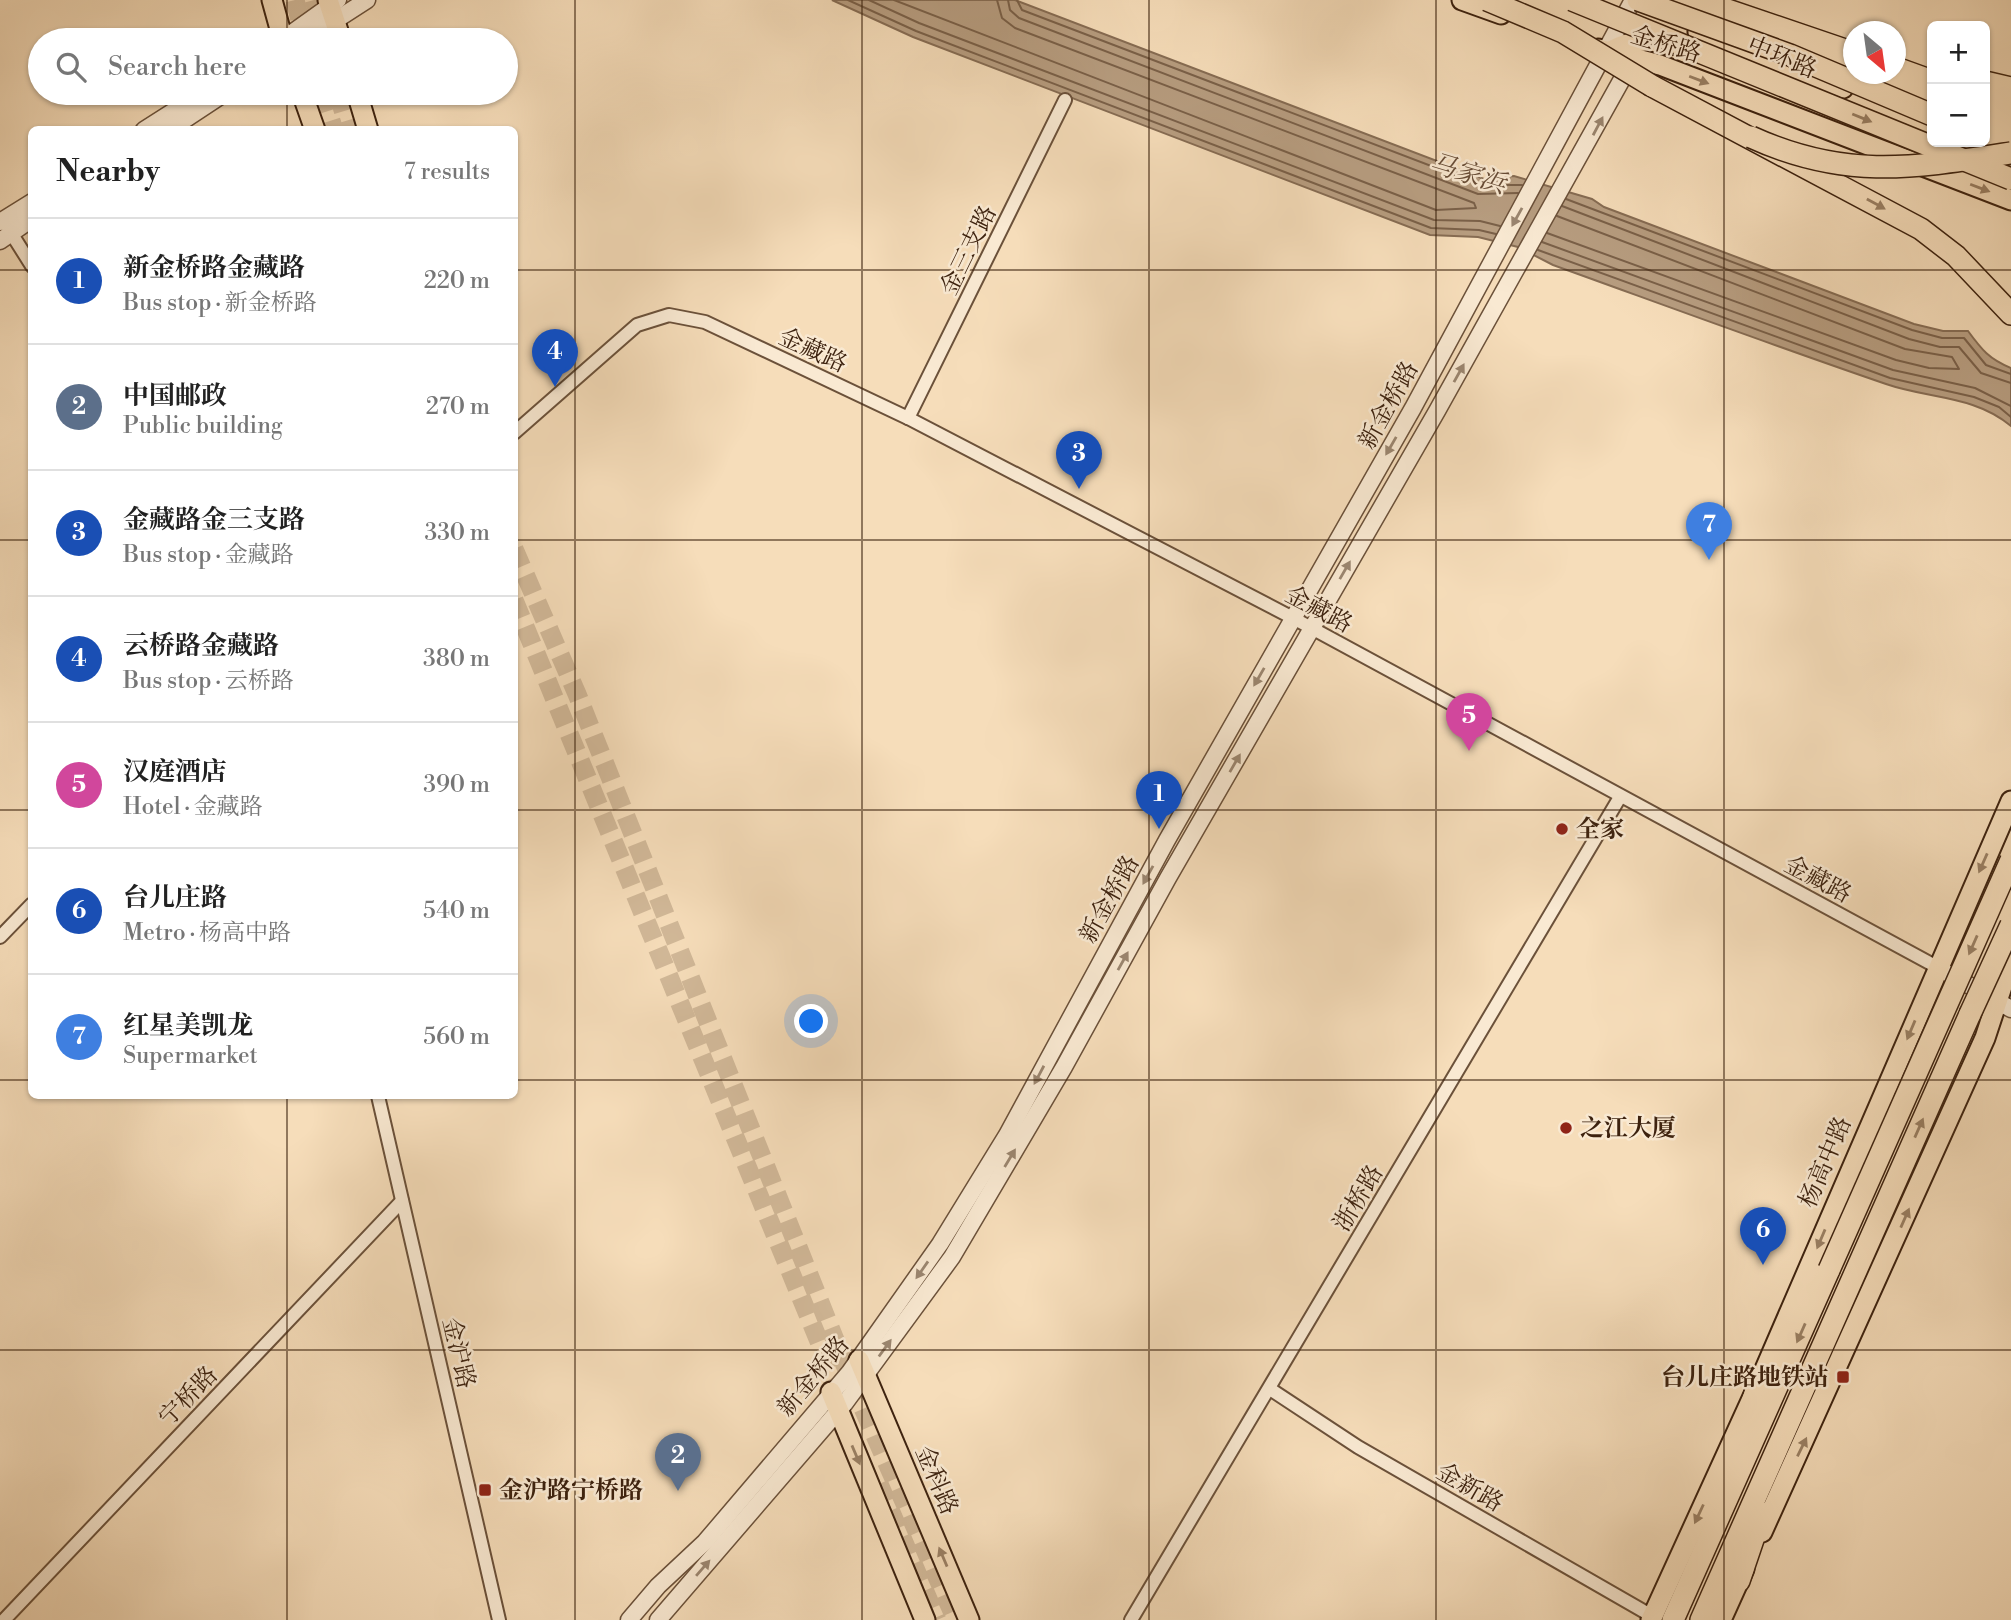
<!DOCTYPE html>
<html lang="en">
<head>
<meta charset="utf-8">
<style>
  :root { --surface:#fff; --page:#f2f2f2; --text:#222; --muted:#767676; --line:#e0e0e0; --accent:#d93025 }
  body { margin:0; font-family:"Libre Bodoni","Noto Serif SC",serif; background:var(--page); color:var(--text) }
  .controls { position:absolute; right:21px; top:21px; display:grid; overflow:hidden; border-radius:10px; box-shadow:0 2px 5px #0004 }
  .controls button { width:63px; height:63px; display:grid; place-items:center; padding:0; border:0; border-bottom:2px solid var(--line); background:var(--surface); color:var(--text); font:35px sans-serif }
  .compass { position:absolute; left:1843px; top:21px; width:63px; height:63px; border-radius:50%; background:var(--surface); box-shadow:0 2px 5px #0004; rotate:151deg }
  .you { position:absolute; left:812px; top:1022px; width:24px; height:24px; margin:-18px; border:5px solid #fff; border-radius:50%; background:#1a73e8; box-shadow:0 0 0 10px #1a73e833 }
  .badge { display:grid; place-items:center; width:46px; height:46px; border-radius:50%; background:var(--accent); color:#fff; font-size:23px; font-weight:700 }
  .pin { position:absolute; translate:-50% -58px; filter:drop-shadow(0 2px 4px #0008) }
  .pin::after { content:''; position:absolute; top:37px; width:24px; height:21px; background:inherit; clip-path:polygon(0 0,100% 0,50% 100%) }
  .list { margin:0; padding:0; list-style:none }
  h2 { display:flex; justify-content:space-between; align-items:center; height:91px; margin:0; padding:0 28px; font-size:30px }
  h2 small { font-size:23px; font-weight:400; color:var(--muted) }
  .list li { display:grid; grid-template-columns:46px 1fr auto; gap:21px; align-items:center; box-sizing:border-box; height:126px; padding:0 28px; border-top:2px solid var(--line) }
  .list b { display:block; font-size:26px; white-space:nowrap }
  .list p { margin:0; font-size:23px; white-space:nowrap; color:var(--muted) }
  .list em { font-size:23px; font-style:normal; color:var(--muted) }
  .icon { flex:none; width:38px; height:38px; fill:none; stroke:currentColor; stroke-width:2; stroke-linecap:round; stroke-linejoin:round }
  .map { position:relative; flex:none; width:2011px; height:1620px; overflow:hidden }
  .search { position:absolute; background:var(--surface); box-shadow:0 2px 5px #0004; left:28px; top:28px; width:490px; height:77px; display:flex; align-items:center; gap:18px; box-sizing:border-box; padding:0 24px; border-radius:38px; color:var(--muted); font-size:26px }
  .panel { position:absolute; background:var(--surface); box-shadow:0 2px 5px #0004; left:28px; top:126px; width:490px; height:973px; border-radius:10px }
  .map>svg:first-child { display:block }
  .water { fill:#b79d80; stroke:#866c53; stroke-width:2 }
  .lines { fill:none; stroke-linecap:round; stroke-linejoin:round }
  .shore { stroke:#7a6048; stroke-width:2 }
  .primary-tunnel { stroke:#d1b898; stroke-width:19; stroke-dasharray:19 10; stroke-linecap:butt }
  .minor-casing { stroke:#6b513a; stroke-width:16 }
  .tertiary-casing { stroke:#6b513a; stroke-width:19 }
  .primary-casing { stroke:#3d220f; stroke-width:23 }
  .trunk-casing { stroke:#3d220f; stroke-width:24 }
  .minor { stroke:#f9e9d2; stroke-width:12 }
  .tertiary { stroke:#f9e9d2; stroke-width:16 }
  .primary { stroke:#f6ddba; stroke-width:19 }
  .trunk { stroke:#f6ddba; stroke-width:21 }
  .trunk-bridge-casing { stroke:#3d220f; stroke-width:24; stroke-linecap:butt }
  .trunk-bridge { stroke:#f6ddba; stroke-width:21 }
  .oneway { fill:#9a8064 }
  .oneway2 { fill:#9b8670 }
  .grid { fill:none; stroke:#3d220f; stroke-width:2; stroke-opacity:0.55 }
  .poi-dot { fill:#8f2418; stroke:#f9e9d2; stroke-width:2.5 }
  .labels { text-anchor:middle; stroke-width:5; stroke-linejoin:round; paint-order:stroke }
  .street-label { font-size:24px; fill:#3d220f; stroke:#f9e9d2 }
  .poi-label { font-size:24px; font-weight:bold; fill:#3d220f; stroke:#f9e9d2; text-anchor:start }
  .water-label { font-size:26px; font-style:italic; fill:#684d37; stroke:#f9e9d2 }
</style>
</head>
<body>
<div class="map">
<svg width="2011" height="1620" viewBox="0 0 2011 1620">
  <rect width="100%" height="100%" fill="#f6ddba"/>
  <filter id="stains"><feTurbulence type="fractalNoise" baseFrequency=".00286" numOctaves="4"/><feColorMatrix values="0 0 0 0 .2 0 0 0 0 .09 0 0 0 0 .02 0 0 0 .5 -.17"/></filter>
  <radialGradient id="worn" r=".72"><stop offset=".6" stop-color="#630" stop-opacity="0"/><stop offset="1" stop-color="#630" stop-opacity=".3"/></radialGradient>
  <path class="water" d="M832 0H1015L1484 179 1514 176 1592 199 1604 207 1914 324 1943 331H1968C1982 350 1989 359 2011 368V426C1974 395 1929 399 1886 384 1775 346 1664 305 1553 265L1518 247 1478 237 1430 235 913 37Z"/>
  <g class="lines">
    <g class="shore">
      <polyline points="848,0 916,31 1431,228 1479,230 1496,234"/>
      <polyline points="869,0 919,23 1434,220 1480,221 1500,226"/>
      <polyline points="894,0 1436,210 1476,208 1474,203 1015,28 1002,18 997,0"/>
      <polyline points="1008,0 1010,10 1019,18 1478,194 1518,193"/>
      <polyline points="1017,0 1022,10 1481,185 1522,185"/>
      <polyline points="1566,199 1912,330 1942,338 1964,338 1986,365 2011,374"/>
      <polyline points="1562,206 1909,339 1940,347 1959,347 1981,373 2011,383"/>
      <polyline points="1547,233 1896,360 1929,368 1959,369 1952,357 1905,349 1557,216"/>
      <polyline points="1542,242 1893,370 1975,388 2011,406"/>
      <polyline points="1538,250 1890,378 1974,397 1999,407 2011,417"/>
    </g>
    <g class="primary-tunnel">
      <polyline points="295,0 305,40"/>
      <polyline points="314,0 325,40"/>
      <polyline points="322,93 334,130"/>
      <polyline points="338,93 349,130"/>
      <polyline points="514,549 577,694 855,1390 956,1620"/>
      <polyline points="514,600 844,1402"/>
      <polyline points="879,1484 937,1620"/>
    </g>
    <g class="minor-casing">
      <g id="minor">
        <polyline points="8,228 32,266"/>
        <polyline points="908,418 1065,100"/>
        <polyline points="514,433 637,325 669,315 705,322 908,418 1293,618 1937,967"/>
        <polyline points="0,937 32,904"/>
        <polyline points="378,1096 499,1620"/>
        <polyline points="1270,1389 1358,1447 1652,1616"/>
        <polyline points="4,1620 402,1201"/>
        <polyline points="1131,1620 1620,797"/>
      </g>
    </g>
    <g class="tertiary-casing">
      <g id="tertiary">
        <polyline points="282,40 338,0"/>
        <polyline points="305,40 367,0"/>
        <polyline points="144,130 202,93"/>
        <polyline points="169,130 225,93"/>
        <polyline points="0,222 32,202"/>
        <polyline points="0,241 32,219"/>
        <polyline points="1949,974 2011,1009"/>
        <polyline points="629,1620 658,1586 705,1542 849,1373 940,1244 1007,1135 1167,840 1413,408 1633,0"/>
        <polyline points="658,1620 845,1403 952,1257 1064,1067 1168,878 1437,411 1631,63"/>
      </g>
    </g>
    <g class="primary-casing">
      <g id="primary">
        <polyline points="272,0 283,40"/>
        <polyline points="328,0 341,40"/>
        <polyline points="1462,0 1501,14"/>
        <polyline points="1673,0 1854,69"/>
        <polyline points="1698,32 1843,88"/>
        <polyline points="1598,49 1660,65 2011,200"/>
        <path d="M1608 52C1628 41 1648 37 1670 45"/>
        <polyline points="1866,74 1932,99"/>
        <polyline points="302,93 315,130"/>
        <polyline points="357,93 368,130"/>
        <polyline points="1985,119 2011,129"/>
        <polyline points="859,1360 969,1620"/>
        <polyline points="831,1392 925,1620"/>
        <polyline points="1762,1532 1985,1038 2011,959"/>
        <polyline points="1651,1620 1756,1390 2011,801"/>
        <polyline points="1721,1620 1744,1569"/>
      </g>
    </g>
    <g class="trunk-casing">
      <g id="trunk">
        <polyline points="1698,0 1854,53"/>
        <polyline points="1896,68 1932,81"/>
        <polyline points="1985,82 2011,88"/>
        <polyline points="1652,86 1921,229 1956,256 2011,314"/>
        <polyline points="1985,98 2011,109"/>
        <polyline points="1985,137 2011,148"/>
        <polyline points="1738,1448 1756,1390"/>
        <polyline points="1739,1581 1762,1513"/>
        <polyline points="1673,1620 1829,1270"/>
        <polyline points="1701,1620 1970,1014"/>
      </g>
    </g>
    <use href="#minor" class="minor"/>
    <use href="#tertiary" class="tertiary"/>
    <use href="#primary" class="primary"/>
    <use href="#trunk" class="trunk"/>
    <g class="trunk-bridge-casing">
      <g id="trunk-bridge">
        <polyline points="1487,0 1563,32 1652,86"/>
        <polyline points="1572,0 2011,179"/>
        <polyline points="1638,0 1790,55 1932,115"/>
        <path d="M1751 137C1845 180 1913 168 2011 153"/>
        <polyline points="1970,1014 2011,925"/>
        <polyline points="1829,1270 2011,860"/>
      </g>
    </g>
    <use href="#trunk-bridge" class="trunk-bridge"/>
  </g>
  <defs><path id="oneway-solid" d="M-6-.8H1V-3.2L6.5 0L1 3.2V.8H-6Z" transform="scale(1.75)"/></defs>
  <g class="oneway">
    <use href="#oneway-solid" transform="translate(1699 80) rotate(21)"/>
    <use href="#oneway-solid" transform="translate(1862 118) rotate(22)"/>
    <use href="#oneway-solid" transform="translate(1980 188) rotate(21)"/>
    <use href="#oneway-solid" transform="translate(1876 204) rotate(29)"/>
    <use href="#oneway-solid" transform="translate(1983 863) rotate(114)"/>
    <use href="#oneway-solid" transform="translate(1973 945) rotate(114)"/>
    <use href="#oneway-solid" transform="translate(1911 1030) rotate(113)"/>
    <use href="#oneway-solid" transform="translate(1919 1128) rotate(-66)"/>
    <use href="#oneway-solid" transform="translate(1905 1218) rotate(-66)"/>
    <use href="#oneway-solid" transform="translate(1821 1239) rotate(113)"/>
    <use href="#oneway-solid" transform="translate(1801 1333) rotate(114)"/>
    <use href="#oneway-solid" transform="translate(1802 1447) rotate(-64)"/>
    <use href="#oneway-solid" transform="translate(856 1455) rotate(67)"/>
    <use href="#oneway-solid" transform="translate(1699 1514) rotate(115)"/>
    <use href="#oneway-solid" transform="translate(943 1557) rotate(-113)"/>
  </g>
  <g class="oneway2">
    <use href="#oneway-solid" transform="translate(1598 126) rotate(-62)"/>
    <use href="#oneway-solid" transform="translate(1517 217) rotate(119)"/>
    <use href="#oneway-solid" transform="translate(1459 373) rotate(-61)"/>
    <use href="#oneway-solid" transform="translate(1391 446) rotate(120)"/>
    <use href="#oneway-solid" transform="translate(1345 570) rotate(-60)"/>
    <use href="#oneway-solid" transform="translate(1259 677) rotate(120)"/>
    <use href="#oneway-solid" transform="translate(1235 763) rotate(-60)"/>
    <use href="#oneway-solid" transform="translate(1148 875) rotate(119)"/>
    <use href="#oneway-solid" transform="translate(1123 961) rotate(-61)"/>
    <use href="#oneway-solid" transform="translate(1039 1075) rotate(118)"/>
    <use href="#oneway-solid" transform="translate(1010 1158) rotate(-59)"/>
    <use href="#oneway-solid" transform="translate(922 1270) rotate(125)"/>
    <use href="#oneway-solid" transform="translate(885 1348) rotate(-54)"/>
    <use href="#oneway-solid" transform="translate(703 1568) rotate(-49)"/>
  </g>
  <path class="grid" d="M287 0V40M575 0V1620M862 0V1620M1149 0V1620M1436 0V1620M1724 0V1620M287 93V130M0 270H32M514 270H2011M0 540H32M514 540H2011M0 810H32M514 810H2011M0 1080H32M514 1080H2011M287 1096V1620M0 1350H2011"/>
  <g class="poi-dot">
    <circle cx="1562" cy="829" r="7"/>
    <circle cx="1566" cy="1128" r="7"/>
    <rect x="1836" y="1370" width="14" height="14" rx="3.5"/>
    <rect x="478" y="1483" width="14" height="14" rx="3.5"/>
  </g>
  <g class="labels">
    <g class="street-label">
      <text transform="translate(1666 44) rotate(17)" y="8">金桥路</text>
      <text transform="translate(1782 57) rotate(22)" y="8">中环路</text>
      <text transform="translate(968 250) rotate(-64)" y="8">金三支路</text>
      <text transform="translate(813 350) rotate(25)" y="8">金藏路</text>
      <text transform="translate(1388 405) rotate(-61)" y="8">新金桥路</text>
      <text transform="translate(1319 609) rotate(28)" y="8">金藏路</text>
      <text transform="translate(1818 879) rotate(28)" y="8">金藏路</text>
      <text transform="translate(1109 899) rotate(-61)" y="8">新金桥路</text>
      <text transform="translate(1825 1162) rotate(-67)" y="8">杨高中路</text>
      <text transform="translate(1358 1198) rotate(-59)" y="8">浙桥路</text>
      <text transform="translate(459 1353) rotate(77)" y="8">金沪路</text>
      <text transform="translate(813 1376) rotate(-50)" y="8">新金桥路</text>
      <text transform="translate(188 1396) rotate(-46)" y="8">宁桥路</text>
      <text transform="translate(937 1480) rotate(67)" y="8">金科路</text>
      <text transform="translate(1470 1487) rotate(30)" y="8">金新路</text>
    </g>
    <g class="poi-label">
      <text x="1576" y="837">全家</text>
      <text x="1580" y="1136">之江大厦</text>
      <text x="1829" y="1385" text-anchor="end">台儿庄路地铁站</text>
      <text x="499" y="1498">金沪路宁桥路</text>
    </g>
    <g class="water-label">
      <text transform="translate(1468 173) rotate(17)" y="9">马家浜</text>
    </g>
  </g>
  <rect width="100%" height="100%" filter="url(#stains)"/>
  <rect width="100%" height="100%" fill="url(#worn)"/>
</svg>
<div class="controls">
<button>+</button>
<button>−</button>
</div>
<svg class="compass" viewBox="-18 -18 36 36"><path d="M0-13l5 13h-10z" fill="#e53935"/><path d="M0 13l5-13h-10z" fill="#767676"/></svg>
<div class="you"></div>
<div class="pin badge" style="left:1159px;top:829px;background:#1a4fb4">1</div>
<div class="pin badge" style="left:678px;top:1491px;background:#5c6f8a">2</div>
<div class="pin badge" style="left:1079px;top:489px;background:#1a4fb4">3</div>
<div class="pin badge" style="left:555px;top:387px;background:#1a4fb4">4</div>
<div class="pin badge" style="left:1469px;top:751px;background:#d1479c">5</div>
<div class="pin badge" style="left:1763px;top:1265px;background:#1a4fb4">6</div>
<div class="pin badge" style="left:1709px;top:560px;background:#3f7fe0">7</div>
<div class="search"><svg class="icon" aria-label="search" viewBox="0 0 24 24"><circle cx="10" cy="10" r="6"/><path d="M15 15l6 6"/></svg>Search here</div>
<section class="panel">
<h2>Nearby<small>7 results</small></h2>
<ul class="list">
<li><span class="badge" style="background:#1a4fb4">1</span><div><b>新金桥路金藏路</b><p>Bus stop · 新金桥路</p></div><em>220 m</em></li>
<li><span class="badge" style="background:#5c6f8a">2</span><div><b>中国邮政</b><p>Public building</p></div><em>270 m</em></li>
<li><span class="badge" style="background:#1a4fb4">3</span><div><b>金藏路金三支路</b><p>Bus stop · 金藏路</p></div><em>330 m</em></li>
<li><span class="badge" style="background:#1a4fb4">4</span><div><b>云桥路金藏路</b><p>Bus stop · 云桥路</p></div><em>380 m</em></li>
<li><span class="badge" style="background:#d1479c">5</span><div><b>汉庭酒店</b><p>Hotel · 金藏路</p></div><em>390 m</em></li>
<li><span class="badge" style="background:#1a4fb4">6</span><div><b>台儿庄路</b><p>Metro · 杨高中路</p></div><em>540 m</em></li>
<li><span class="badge" style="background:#3f7fe0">7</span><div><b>红星美凯龙</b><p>Supermarket</p></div><em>560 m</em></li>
</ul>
</section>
</div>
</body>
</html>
